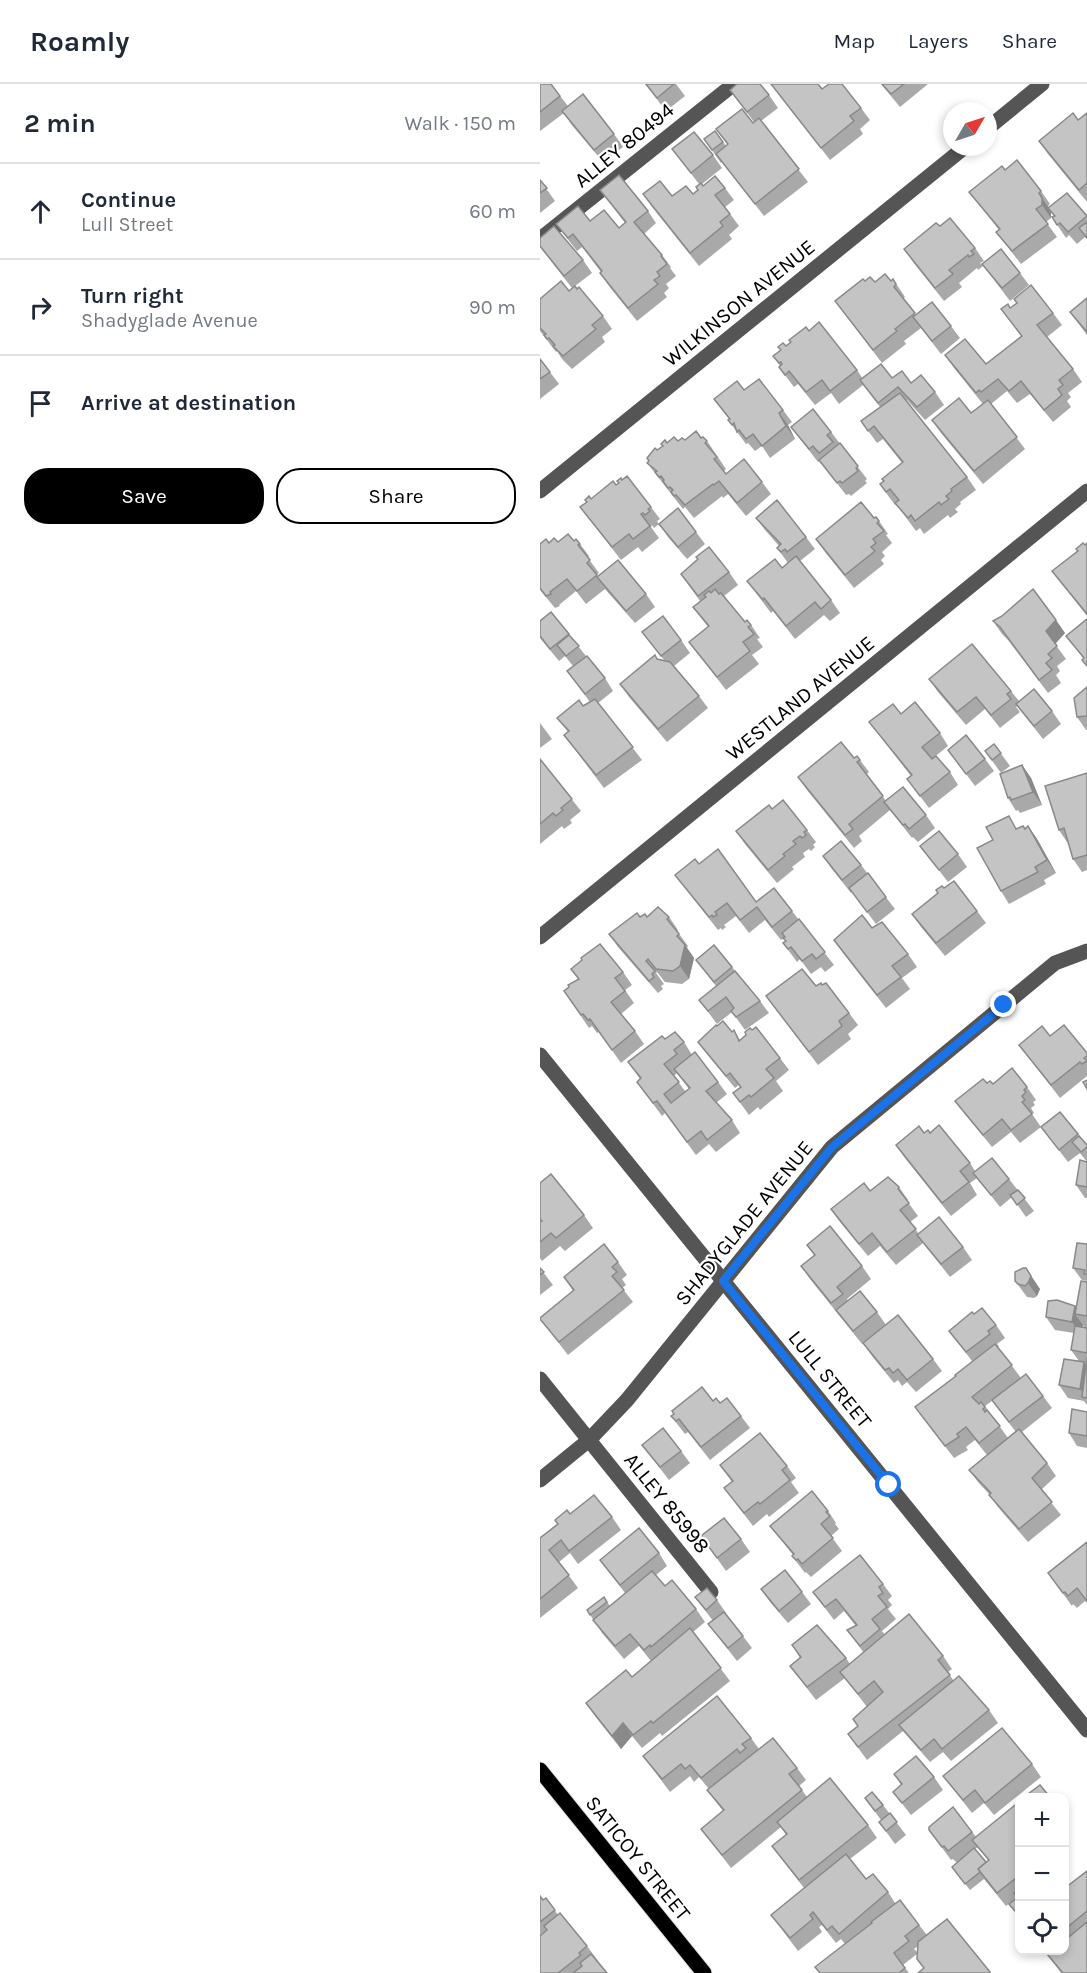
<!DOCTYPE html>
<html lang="en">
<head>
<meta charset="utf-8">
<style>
  :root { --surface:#fff; --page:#f6f6f7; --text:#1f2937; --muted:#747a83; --line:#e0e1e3; --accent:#000 }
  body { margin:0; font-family:Karla,sans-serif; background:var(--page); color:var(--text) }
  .controls { position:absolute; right:18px; bottom:18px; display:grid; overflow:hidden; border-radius:12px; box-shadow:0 3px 9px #0003 }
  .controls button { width:54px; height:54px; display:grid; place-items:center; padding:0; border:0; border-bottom:2px solid var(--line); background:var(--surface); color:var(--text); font:30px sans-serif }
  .compass { position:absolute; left:403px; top:18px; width:54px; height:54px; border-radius:50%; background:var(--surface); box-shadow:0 3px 9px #0003; rotate:51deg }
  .stop { position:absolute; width:18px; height:18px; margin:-14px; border:4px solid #1a73e8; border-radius:50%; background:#fff }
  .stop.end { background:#1a73e8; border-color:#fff; box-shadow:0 2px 6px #0008 }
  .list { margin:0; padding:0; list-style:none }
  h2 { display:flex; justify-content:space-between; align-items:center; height:78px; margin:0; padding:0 24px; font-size:26px }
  h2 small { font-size:20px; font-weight:400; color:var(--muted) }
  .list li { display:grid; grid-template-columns:39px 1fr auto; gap:18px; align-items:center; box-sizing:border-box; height:96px; padding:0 24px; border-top:2px solid var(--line) }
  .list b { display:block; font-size:22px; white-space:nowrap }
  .list p { margin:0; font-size:20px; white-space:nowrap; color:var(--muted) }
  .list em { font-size:20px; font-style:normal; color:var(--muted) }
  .actions { display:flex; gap:12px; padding:18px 24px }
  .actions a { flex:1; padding:14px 0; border:2px solid var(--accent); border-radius:24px; text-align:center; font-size:21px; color:var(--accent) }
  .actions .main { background:var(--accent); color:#fff }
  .icon { flex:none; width:33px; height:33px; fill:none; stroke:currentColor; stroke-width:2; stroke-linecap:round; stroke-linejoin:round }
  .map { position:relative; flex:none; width:547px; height:1889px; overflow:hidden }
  header { display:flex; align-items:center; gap:36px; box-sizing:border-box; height:84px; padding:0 30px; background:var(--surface); border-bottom:2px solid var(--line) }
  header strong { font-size:28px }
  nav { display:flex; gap:33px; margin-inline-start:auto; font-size:21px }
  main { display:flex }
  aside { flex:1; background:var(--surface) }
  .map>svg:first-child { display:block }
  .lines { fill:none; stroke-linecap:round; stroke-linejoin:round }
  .major-casing { stroke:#dbdbdb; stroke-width:17 }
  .minor { stroke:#555; stroke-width:15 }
  .major { stroke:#000; stroke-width:15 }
  .wall { fill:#a9a9a9; fill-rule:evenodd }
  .shaded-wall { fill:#898989 }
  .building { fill:#c4c4c4; stroke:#898989; stroke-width:1.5 }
  .route { stroke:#1a73e8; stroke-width:8 }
  .labels { text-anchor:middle; stroke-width:4.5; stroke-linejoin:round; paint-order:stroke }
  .street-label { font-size:21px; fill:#000; stroke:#fff }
</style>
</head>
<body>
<header>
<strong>Roamly</strong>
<nav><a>Map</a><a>Layers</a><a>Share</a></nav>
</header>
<main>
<aside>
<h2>2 min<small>Walk · 150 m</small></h2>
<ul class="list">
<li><svg class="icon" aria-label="ahead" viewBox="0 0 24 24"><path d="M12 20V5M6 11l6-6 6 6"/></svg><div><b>Continue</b><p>Lull Street</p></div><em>60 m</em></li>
<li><svg class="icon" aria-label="right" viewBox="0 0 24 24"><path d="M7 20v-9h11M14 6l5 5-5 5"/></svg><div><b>Turn right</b><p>Shadyglade Avenue</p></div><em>90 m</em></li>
<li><svg class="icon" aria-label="arrive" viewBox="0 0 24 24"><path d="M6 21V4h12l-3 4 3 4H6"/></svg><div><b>Arrive at destination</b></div></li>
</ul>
<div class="actions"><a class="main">Save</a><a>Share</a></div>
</aside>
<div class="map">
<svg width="547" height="1889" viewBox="0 0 547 1889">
  <rect width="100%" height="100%" fill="#fff"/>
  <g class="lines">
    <g class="major-casing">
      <polyline id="major" points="0,1686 164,1889"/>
    </g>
    <g class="minor">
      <polyline points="448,44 502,0"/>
      <polyline points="0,155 194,0"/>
      <polyline points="0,407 425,63"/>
      <polyline points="0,853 547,407"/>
      <polyline points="0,971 547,1646"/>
      <polyline points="0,1295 171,1508"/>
      <polyline points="0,1396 49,1356 87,1316 292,1063 515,879 547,867"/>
    </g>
    <use href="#major" class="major"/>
  </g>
  <g class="wall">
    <polygon points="0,0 20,12 28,22 74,50 83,63 63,78 31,40 24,29 0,47"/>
    <polygon points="105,0 136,0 145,12 126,27"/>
    <polygon points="231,0 282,5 321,24 330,36 320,45 323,50 290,76"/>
    <polygon points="341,0 388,0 360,23"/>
    <polygon points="190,6 229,11 238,24 221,37 268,98 224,132 182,78 181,79 164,55 175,47 186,62 188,61 176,45 214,38"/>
    <polygon points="547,29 547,118 508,70 499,57 538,36"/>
    <polygon points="132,65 173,71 182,84 162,100 163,102 185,104 194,116 185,123 199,142 189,151 192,155 159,182 112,123 103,110 132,112 153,110 158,106 159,100"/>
    <polygon points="465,86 501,107 510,120 508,122 509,123 527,109 547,133 547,155 545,153 537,160 529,151 526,154 512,133 514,132 511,128 511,134 506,138 517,153 481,180 456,148 459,146 429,108"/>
    <polygon points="0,96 15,117 0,129"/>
    <polygon points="60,106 108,127 116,139 104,150 122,171 131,183 130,184 136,192 126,200 129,204 124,209 127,213 97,237 69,202 60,189 61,188 42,163 37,167 16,140 50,137 79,144 85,139"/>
    <polygon points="400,142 435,164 444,177 440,179 443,182 438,186 437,184 419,199 422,203 404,217 373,178 364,165"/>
    <polygon points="0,154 43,176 52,189 35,202 63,232 72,245 62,253 65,258 32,285 22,275 17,267 16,268 0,247 0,215 29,207 32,204 0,163"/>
    <polygon points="442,180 480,189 489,201 470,217"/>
    <polygon points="353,195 365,213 363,215 376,231 411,242 420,254 401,270 381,244 364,257 366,260 342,279 295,217 325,197 335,198 351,197"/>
    <polygon points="547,214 547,251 530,228"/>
    <polygon points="470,224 513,229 522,241 507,253 533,285 542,298 528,309 531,313 527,317 531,323 513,338 490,310 477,319 467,307 451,320 485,365 443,400 401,349 392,336 431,329 443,320 414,284 405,271 446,280 481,252 461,225"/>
    <polygon points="269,247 317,286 323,295 352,294 371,299 395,308 404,321 385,336 367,316 366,317 427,393 436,406 420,418 421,420 415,425 418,428 410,434 408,431 384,450 380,444 376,447 356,420 355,421 349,413 340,400 362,379 343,355 337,359 321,337 340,323 323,301 299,320 291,309 275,321 258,300 254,303 239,283 240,282 233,272 246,262"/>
    <polygon points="0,275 19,300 0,315"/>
    <polygon points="204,306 243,326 252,338 248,341 255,355 230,374 222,362 215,367 208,359 206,360 188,336 189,335 174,315"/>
    <polygon points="251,343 291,348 327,395 325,397 327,399 311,412 309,410 306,411 280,377 278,378"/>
    <polygon points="161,354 167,357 186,385 184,387 186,390 222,398 231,410 206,432 188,410 183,414 182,412 154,434 145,423 143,425 107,379 117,366 127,359"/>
    <polygon points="51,415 111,423 120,435 117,437 119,440 114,444 112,441 111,443 119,454 102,468 98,463 81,476 40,423"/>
    <polygon points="216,434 266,453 275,465 260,477 291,516 300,529 290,537 284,531 255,555 233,527 231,529 207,497 242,484 248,479 237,464 239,462 225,446"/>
    <polygon points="334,434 339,437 348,450 346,451 352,459 342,468 345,472 341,476 344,480 314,504 285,468 276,455"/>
    <polygon points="119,440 156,448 165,460 147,475 128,453"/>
    <polygon points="34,457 40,460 49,472 48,474 59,489 56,491 58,492 106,510 115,523 95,539 65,505 46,520 36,507 19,521 20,522 15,524 0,506 0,460"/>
    <polygon points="547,459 547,532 512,487"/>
    <polygon points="189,488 198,501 184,512 205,538 211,541 220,554 217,555 223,563 212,571 219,580 186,606 149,558 168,543 153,523 160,517 141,490"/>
    <polygon points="11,528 46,572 65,594 73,607 58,619 102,676 64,704 24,651 28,648 17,634 43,622 50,618 27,587 33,582 25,572 19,577 0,554 0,537"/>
    <polygon points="453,537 525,549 515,560 526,575 517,582 520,587 516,591 521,599 508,609 468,556 462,550"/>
    <polygon points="102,548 141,556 150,569 134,582 159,612 168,624 127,658 89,613 80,600 117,575 124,576"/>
    <polygon points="389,595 471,607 479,617 512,627 521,640 503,655 477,622 476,623 480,628 460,644 445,625 426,641 398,608"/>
    <polygon points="547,603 547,646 546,646 537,633"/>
    <polygon points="361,630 400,649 408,662 392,675 410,688 418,701 389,724 367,695 371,692 329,638"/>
    <polygon points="0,639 12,655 0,664"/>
    <polygon points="454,660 470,682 461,689 445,667"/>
    <polygon points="408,666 445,675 454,687 435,702"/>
    <polygon points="314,674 320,676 329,688 327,690 346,717 386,731 395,744 378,758 373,753 372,754 350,726 319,752 322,757 314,764 267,706 258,693"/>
    <polygon points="0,675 41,727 30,736 32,739 24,745 22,742 0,760"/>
    <polygon points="482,681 491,694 502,721 480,729 478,726 476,727 468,714"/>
    <polygon points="547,689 547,786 542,788 533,775 528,758 527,758 519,746"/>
    <polygon points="232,725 267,746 276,758 273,761 275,763 271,767 269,765 263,769 265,773 252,783 254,785 237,799 205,760 196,747"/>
    <polygon points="488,742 497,755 516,789 504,796 506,800 469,820 461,807 478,745 485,744"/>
    <polygon points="380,762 418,770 427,783 408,798"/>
    <polygon points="283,772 321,781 355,825 336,840 312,808 311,809 292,785"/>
    <polygon points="159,780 216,818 252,827 294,881 285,888 281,883 271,890 260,875 257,878 243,859 246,857 245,853 241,856 225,836 209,849 196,832 184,841 186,843 182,846 181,844 178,846 135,791"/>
    <polygon points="404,804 437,827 446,839 405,872 381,843 372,830"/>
    <polygon points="100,833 129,833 138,846 137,847 148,862 147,864 154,874 149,895 142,900 125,898 117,888 116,889 124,900 121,902 123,905 118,909 78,863 69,850"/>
    <polygon points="332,844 368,870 377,883 362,894 370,905 346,924 303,869 294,856"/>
    <polygon points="156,876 192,883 220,917 229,929 205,946 192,928 177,940 159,916 176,902"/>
    <polygon points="31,885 83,888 92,901 85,906 94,919 81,930 95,947 104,960 81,979 59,948 57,949 52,942 49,944 24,907 38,895"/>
    <polygon points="276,902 309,929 318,941 308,950 311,955 278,981 226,912"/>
    <polygon points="177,942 192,948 194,946 200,956 240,974 249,986 236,997 243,1007 220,1026 218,1023 209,1031 193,1009 200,1003 199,1001 195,1004 167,970 158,958"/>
    <polygon points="510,952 547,969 547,992 520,1014 479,961"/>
    <path d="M125 955 144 958 152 971 178 998 187 1010 176 1019 192 1036 200 1049 176 1068 169 1060 156 1071 125 1029 122 1032 97 998 100 995 88 978ZM137 989 149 1005 145 1007 134 992Z"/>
    <polygon points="453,1000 487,1003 496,1016 493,1018 495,1021 491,1024 494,1029 492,1030 501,1043 480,1059 471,1048 452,1063 424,1029 415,1017"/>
    <polygon points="520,1028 547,1061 547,1114 545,1114 536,1101 547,1078 540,1069 528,1078 501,1043"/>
    <polygon points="384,1049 390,1049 430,1079 435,1087 469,1095 494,1127 486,1133 472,1113 460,1123 437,1094 430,1099 437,1111 411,1132 365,1074 356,1061"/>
    <polygon points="0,1099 44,1131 53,1144 25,1167 20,1162 2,1177 0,1174"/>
    <polygon points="359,1103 368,1116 367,1117 378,1132 370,1138 379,1150 423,1163 432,1176 410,1193 383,1159 356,1181 340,1162 328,1172 300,1138 291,1125 330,1107"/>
    <polygon points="547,1160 547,1197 542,1196 533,1184"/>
    <polygon points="267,1161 322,1182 331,1195 307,1215 308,1217 337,1228 346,1241 393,1275 402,1287 376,1308 367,1298 362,1302 358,1296 354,1299 332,1272 323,1259 333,1251 322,1260 270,1195 261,1182 274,1171"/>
    <polygon points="78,1178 87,1191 82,1195 86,1201 82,1204 93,1218 28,1271 0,1235 33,1207 24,1193"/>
    <polygon points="0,1184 13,1201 0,1211"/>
    <polygon points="475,1188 500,1205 497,1212 494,1214 487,1213 475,1197"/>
    <polygon points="547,1198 547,1244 544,1243 543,1241 542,1243 547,1244 547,1321 544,1317 528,1314 519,1301 539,1277 531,1266 534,1249 515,1246 506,1233 535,1222 536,1224"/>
    <path d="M434 1230 456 1241 465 1254 457 1260 459 1262 458 1263 481 1294 503 1312 512 1324 482 1348 507 1379 516 1392 501 1406 521 1431 488 1458 458 1423 449 1410 438 1398 429 1386 447 1371 435 1356 426 1363 428 1366 414 1374 375 1323 416 1292 432 1277 409 1247ZM452 1317 476 1348 468 1354 445 1322Z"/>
    <polygon points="173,1317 180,1319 201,1332 210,1344 170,1376 148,1348 145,1350 131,1332"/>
    <polygon points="547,1328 547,1364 537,1362 529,1349"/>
    <polygon points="102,1361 141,1367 150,1379 129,1396"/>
    <polygon points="180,1381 247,1382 256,1394 251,1398 259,1409 229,1433 227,1430 213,1442 184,1404 192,1398"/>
    <polygon points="288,1427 296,1439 295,1440 299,1445 291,1452 302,1467 271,1493 266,1488 265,1489 252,1472 253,1471 230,1442"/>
    <polygon points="72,1433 81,1446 38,1480 30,1469 19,1478 38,1504 0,1534 0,1454"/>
    <polygon points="161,1452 201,1455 210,1468 186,1487"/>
    <polygon points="547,1458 547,1519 545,1517 537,1524 533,1520 532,1522 508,1489"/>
    <polygon points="119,1469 127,1482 116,1491 125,1502 156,1525 165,1538 153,1548 190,1597 122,1652 120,1649 102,1664 92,1652 81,1665 55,1632 46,1619 92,1593 111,1577 99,1562 84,1575 62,1549 47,1526 64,1513 70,1522 85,1509 60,1476"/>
    <polygon points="343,1500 352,1512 348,1516 352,1521 348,1525 356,1535 342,1547 345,1551 403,1572 412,1585 408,1588 413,1596 449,1626 458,1639 411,1677 403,1668 390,1678 363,1647 327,1676 308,1650 318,1642 313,1635 327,1623 305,1594 276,1616 250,1582 260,1574 252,1561 306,1574 310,1580 324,1569 307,1546 316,1542 304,1527 294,1536 273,1508"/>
    <polygon points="221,1505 262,1508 271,1520 248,1539 230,1518"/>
    <polygon points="155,1513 177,1516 186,1529 186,1530 212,1564 197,1577 168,1540 173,1537"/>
    <path d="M211 1654 219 1665 257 1684 266 1696 259 1702 267 1713 328 1741 337 1754 310 1775 326 1795 348 1808 355 1819 379 1841 387 1851 407 1835 450 1889H378L384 1884 377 1875V1870L363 1881 369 1889H280L275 1883 305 1860 301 1855 296 1859 282 1841 279 1843 282 1848 258 1867 231 1831 264 1804 232 1762 246 1751 241 1743 191 1784 161 1745 183 1727 167 1706 169 1705 159 1693 154 1698 150 1692 130 1708 103 1672ZM378 1862V1869L374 1865Z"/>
    <polygon points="492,1680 501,1693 454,1731 444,1719 432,1729 403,1692"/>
    <polygon points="354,1690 394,1693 403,1706 371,1731 353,1708 361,1701"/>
    <polygon points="325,1714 343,1721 366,1751 355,1760 339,1738 341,1736"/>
    <path d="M480 1717V1834L469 1820 477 1813 466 1822 444 1795 430 1806 412 1783 417 1779 413 1775 411 1776 389 1746 413 1723 436 1753ZM438 1763 448 1776 446 1778 435 1765Z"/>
    <polygon points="525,1733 528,1738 525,1741"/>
    <polygon points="547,1787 547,1889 521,1889 507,1870 525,1866 525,1804"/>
    <polygon points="0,1812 3,1816 6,1814 18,1831 47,1862 67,1889 0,1889"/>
  </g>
  <g class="shaded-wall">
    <polygon points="502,114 511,127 511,134 502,121"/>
    <polygon points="239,329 248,341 255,355 246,342"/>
    <polygon points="516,536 525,549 515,560 506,547"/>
    <polygon points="482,681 491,694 502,721 493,708"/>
    <polygon points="488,742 497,755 516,789 507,776"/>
    <polygon points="145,861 154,874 149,895 140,882"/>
    <polygon points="486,1184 500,1205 497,1212 488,1199"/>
    <polygon points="535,1222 541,1231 535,1230 543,1241 541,1251 532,1238"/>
    <polygon points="544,1278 547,1282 547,1314 540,1305"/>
    <polygon points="83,1639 92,1652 81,1665 72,1652"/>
  </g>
  <g class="building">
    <polygon points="0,0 11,0 20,12 0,28"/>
    <polygon points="106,0 134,0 117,14"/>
    <polygon points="197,0 220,0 229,11 207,28 190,6"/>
    <polygon points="231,0 278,0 282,5 289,0 302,0 321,24 310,32 314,37 281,64"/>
    <polygon points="342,0 364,0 351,10"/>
    <polygon points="43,10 74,50 54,66 22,27"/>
    <polygon points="202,25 213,39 219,34 259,85 215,120 176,70 188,60 176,45"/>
    <polygon points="533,29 538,36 547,29 547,99 539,106 499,57"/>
    <polygon points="175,47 183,58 172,66 164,55"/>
    <polygon points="154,48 173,71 151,89 132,65"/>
    <polygon points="477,76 501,107 499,109 502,114 502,121 496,125 508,140 472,167 456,148 460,145 429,108 462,82 465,86"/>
    <polygon points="79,91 108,127 94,138 122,171 121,172 127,180 117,188 120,192 114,196 118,200 88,224 60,189 62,187 33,150 28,154 16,140 38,122 50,137 64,126 79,144 86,138 60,106"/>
    <polygon points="175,92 185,104 175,111 190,130 180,138 183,142 150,169 103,110 120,97 132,112 146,102 153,110 158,106 156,103 161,99 163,102"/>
    <polygon points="0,96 7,104 0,109"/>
    <polygon points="527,109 547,132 528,148 520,139 517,141 512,133 515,132 508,124"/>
    <polygon points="410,134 435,164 431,167 434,170 429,173 428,171 409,186 413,190 395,204 364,165 396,139 400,142"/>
    <polygon points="547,138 547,154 539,144"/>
    <polygon points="14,142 43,176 24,192 0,162 0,154"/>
    <polygon points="461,165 480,189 462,204 442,180"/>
    <polygon points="345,190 351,197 353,195 356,200 354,203 375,229 355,245 357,247 333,266 295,217 323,195 325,197 330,193 335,198"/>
    <polygon points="21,197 29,207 35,202 37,205 39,203 63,232 52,241 56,245 23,272 13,262 15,261 9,254 7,255 4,251 6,250 0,244 0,215"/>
    <polygon points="491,201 513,229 497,241 533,285 519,296 523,301 518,305 522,311 504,326 481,297 469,307 458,295 441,308 439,306 436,309 405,271 425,255 446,280 482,252 461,225 468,220 470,224 477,219 474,215"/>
    <polygon points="547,214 547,248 530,228"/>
    <polygon points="392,218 411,242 392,257 373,233"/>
    <polygon points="279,238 317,286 290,307 282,296 266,308 249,287 245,291 239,283 242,280 241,278 239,279 233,272 241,266 238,263 243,259 246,262 251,258 249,256 266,243 269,247"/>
    <polygon points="0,275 10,288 0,295"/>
    <polygon points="341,280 352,294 362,287 371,299 381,291 395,308 377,323 358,303 338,319 320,296"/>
    <polygon points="219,295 243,326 239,329 246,342 222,362 213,350 206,355 199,346 197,348 194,339 192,341 188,336 190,335 174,315 197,297 204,306"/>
    <polygon points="360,309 427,393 411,405 412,407 406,412 409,415 401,421 399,418 375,437 371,431 368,434 355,419 359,416 350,405 346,408 340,400 344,397 342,395 363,378 334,342 328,347 321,337"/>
    <polygon points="419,314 431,329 448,316 477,353 434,387 392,336"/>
    <polygon points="273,325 291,348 287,351 293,358 279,369 273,362 269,365 251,343"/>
    <polygon points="156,347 161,354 163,353 167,357 165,359 177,373 174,375 186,390 204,375 222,398 197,419 179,397 174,401 173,400 145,421 136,411 134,412 131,408 133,406 130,403 128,404 123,397 124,396 121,392 119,393 115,388 117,387 107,379 109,377 107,374 115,364 117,366 123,362 121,360 125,356 127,359 134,353 138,357 142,354 145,356"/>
    <polygon points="300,359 318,382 316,384 318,387 302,399 300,397 297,399 279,376"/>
    <polygon points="87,392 111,423 108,425 110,427 105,431 103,429 101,430 110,442 93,455 89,450 72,463 40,423 47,418 45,416 49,412 51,415 73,397 76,401 79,399 77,397 81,394 82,396"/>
    <polygon points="237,416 266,453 247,468 245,465 241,468 237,464 241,460 216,434"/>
    <polygon points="321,418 334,434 336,433 339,437 337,439 344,447 333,455 336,459 331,463 335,467 305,491 276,455"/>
    <polygon points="138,424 156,448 138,463 119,440"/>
    <polygon points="28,450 34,457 36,455 40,460 38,461 50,476 47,479 57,491 37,507 27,495 10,508 11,510 6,512 0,504 0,460 6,455 9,459 14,454 18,458"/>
    <polygon points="543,459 545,461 547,459 547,530 512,487 538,467 536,465"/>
    <polygon points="169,463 189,488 158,512 141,490 158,475 156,473"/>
    <polygon points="256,472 291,516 281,525 275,518 246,542 224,514 223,516 207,497 235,475 242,484"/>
    <polygon points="78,476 106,510 86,527 57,493"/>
    <polygon points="175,505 179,510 181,509 205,538 207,536 211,541 208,543 214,550 203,558 210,567 177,593 149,558 169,542 153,523 166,513 164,511 169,507 171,509"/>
    <polygon points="493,505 516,536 506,547 517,562 508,570 512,574 506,579 512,586 499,596 460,543 453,537 462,532"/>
    <polygon points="11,528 29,550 10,565 0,552 0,537"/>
    <polygon points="123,532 141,556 121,572 102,548"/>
    <polygon points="547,535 547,582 542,576 544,574 526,552"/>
    <polygon points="29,551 39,562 26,572 17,561"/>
    <polygon points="432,560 471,607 467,610 471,615 451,631 436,613 417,628 389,595"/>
    <polygon points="115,571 117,575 130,578 159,612 118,645 80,600"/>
    <polygon points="47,572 65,594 45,610 27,587"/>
    <polygon points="547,603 547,632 537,633 534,614"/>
    <polygon points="494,605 512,627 494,642 476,620"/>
    <polygon points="55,615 93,663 56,691 24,651 29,647 17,634 39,616 43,622"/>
    <polygon points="375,618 400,649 382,663 392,675 396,672 410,688 380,712 367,695 372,691 329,638 353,620 361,630"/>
    <polygon points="426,651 445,675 426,690 408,666"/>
    <polygon points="301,658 314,674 317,672 320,676 317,678 343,712 309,740 313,745 305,751 258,693"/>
    <polygon points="454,660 461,669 452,676 445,667"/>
    <polygon points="0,675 32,715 21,724 23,726 16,732 13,729 0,740"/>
    <polygon points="482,681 493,708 471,716 470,713 468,714 460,690"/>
    <polygon points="547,689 547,771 533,775 524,744 519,746 505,702"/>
    <polygon points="363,703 386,731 369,745 365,740 363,741 344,718"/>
    <polygon points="243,716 267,746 264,748 266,751 262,754 260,752 253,757 256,760 243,770 245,772 228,786 196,747 229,721 232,725"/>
    <polygon points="469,732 476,745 483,742 485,745 488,742 507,776 495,783 498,788 461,807 437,764 453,756 446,743"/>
    <polygon points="399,747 418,770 399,786 380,762"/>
    <polygon points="301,757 321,781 302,796 283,772"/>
    <polygon points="178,765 216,818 234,804 252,827 232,843 217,823 200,836 187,819 175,828 177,831 173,833 172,831 169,833 135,791 155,775 159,780"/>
    <polygon points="328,789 346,813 327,828 309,804"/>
    <polygon points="414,797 437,827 396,859 372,830 398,809 396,806 402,802 404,804"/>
    <polygon points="118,823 129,833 127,835 139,850 137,852 145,861 140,882 133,887 116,885 108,875 106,877 115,887 112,890 114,893 109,897 69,850 97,829 100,833 105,830 107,833"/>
    <polygon points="322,831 332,844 342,838 368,870 352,882 361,893 337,911 294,856"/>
    <polygon points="259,835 285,868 276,875 272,870 262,877 251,863 248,865 243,859 246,857 243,854 245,853 242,849"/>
    <polygon points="60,860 83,888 75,894 85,907 71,918 95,947 72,966 50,935 48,936 43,930 41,931 24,907 29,903 28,901 39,895 31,885 42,876 41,874"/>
    <polygon points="174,861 192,883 174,898 156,876"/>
    <polygon points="262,885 276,902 281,899 282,901 286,899 309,929 299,937 302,942 269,968 226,912"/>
    <polygon points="195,887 220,917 196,933 191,927 194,924 186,913 168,927 159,916"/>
    <polygon points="183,937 192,948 194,946 199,957 206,951 205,948 210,944 212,946 216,943 240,974 226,985 234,994 211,1013 209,1011 200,1018 193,1009 201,1003 190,989 186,992 158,958 176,941 177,942"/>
    <polygon points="524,941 547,969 547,972 544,974 547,977 542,980 540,978 511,1001 479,961 502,942 510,952"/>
    <polygon points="135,948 144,958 134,966 137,970 124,980 139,998 124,1010 131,1019 150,1004 134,985 155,968 178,998 166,1007 192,1036 167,1056 161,1047 147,1058 117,1017 113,1019 97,998 101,994 88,978 122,952 125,955"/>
    <polygon points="472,984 487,1003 484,1006 486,1008 482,1012 485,1016 482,1018 492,1030 471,1046 462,1035 443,1051 415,1017 443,995 447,999 450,997 453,1000"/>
    <polygon points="547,996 547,1005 543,998"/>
    <polygon points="520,1028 538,1050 519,1066 501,1043"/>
    <polygon points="399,1041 430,1079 420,1087 429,1098 402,1119 356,1061 379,1042 384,1049 388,1046 390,1049"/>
    <polygon points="539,1052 547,1061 547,1063 541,1068 532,1058"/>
    <polygon points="452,1074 469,1095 451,1111 433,1089"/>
    <polygon points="540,1076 547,1078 547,1103 536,1101"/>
    <polygon points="11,1090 44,1131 16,1154 11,1149 0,1158 0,1138 2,1137 0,1135 0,1099"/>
    <polygon points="348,1093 359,1103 358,1105 369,1119 360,1126 376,1145 347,1168 332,1149 319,1160 291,1125 324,1099 330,1107"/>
    <polygon points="478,1106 485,1114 477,1121 470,1111"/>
    <polygon points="399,1133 423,1163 401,1180 377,1151"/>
    <polygon points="290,1142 322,1182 297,1203 303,1210 291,1219 261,1182 275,1171 267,1161"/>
    <polygon points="537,1159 547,1160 547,1190 544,1190 545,1186 533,1184"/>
    <polygon points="64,1160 78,1178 72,1183 77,1188 72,1192 84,1206 19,1258 0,1235 0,1234 34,1206 24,1193"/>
    <polygon points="0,1184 4,1188 0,1191"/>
    <polygon points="483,1184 486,1184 491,1192 488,1199 485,1202 478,1200 475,1197 475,1188"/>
    <polygon points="541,1197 547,1198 547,1232 535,1230"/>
    <polygon points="320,1207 337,1228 313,1247 296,1226"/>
    <polygon points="517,1216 535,1222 532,1238 506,1233 508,1217"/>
    <polygon points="442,1224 456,1241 448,1247 450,1250 426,1268 409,1247 432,1228 434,1230"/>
    <polygon points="358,1231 393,1275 367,1296 358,1285 353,1289 349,1284 345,1286 323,1259"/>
    <polygon points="535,1242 547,1244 547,1269 531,1266"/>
    <polygon points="455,1260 472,1281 432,1313 439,1320 441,1318 445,1323 443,1325 445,1328 447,1326 460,1342 439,1359 426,1343 417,1350 419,1353 405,1362 375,1323 416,1292 415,1291"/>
    <polygon points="547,1273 547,1314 542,1313"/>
    <polygon points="524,1275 544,1278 540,1305 519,1301"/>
    <polygon points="486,1290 503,1312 469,1338 452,1316"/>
    <polygon points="162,1303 173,1317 176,1314 180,1319 187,1314 201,1332 161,1363 139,1335 136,1337 131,1332 134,1330 132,1327"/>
    <polygon points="532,1325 547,1328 547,1352 529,1349"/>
    <polygon points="123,1344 141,1367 120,1383 102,1361"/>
    <polygon points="479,1345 507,1379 492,1394 512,1418 479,1445 449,1411 451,1409 429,1386"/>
    <polygon points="220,1349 247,1382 242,1386 250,1396 220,1420 218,1418 204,1429 184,1404 193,1397 180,1381"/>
    <polygon points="272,1407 288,1427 286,1428 290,1432 281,1440 293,1454 262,1480 258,1475 256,1476 252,1472 254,1470 230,1442"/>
    <polygon points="54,1411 72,1433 29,1467 21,1456 9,1466 29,1491 0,1515 0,1454 18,1440 15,1436 27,1426 30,1430"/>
    <polygon points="184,1434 201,1455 177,1474 161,1452"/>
    <polygon points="99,1444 119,1469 80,1501 60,1476"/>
    <polygon points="547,1458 547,1517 537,1504 528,1512 525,1508 523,1509 508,1489"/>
    <polygon points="320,1471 343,1500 339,1503 343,1509 338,1512 347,1523 332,1535 340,1545 320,1562 307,1546 317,1541 296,1515 285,1523 273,1508"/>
    <polygon points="245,1486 262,1508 239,1527 221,1505"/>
    <polygon points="112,1487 125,1502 132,1496 156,1525 111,1563 110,1561 104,1566 90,1550 75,1562 53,1536"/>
    <polygon points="167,1504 177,1516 166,1526 155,1513"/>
    <polygon points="64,1513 67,1518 50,1531 47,1526"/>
    <polygon points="184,1528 203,1552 188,1564 168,1540"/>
    <polygon points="369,1530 403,1572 398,1576 410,1591 318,1663 308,1650 318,1642 313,1635 343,1608 334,1597 318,1610 300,1588"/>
    <polygon points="277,1541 306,1574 267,1603 250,1582 261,1573 252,1561"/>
    <polygon points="150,1544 181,1584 113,1639 111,1637 93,1651 83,1639 72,1652 46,1619 86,1586 92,1593"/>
    <polygon points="419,1592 449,1626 402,1665 394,1655 381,1666 359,1641"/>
    <polygon points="177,1612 211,1654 202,1660 206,1664 200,1669 197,1665 161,1694 150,1681 145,1685 141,1680 122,1695 103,1672"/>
    <polygon points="462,1644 492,1680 445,1719 435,1706 423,1716 403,1692"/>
    <polygon points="233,1654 257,1684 249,1690 262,1706 182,1771 161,1745 184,1726 167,1706"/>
    <polygon points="376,1672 394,1693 362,1719 353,1708 362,1700 354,1690"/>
    <polygon points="290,1694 328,1741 259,1796 232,1762 247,1750 237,1738"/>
    <polygon points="500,1701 510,1713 484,1713"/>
    <polygon points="332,1708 343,1721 335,1727 325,1714"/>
    <polygon points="480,1717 480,1791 457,1809 438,1785 449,1776 432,1756"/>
    <polygon points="413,1723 432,1748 408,1767 404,1762 402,1763 389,1746 389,1743"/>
    <polygon points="350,1729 357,1738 346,1747 339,1738"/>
    <polygon points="434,1764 446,1778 438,1785 440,1788 425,1800 412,1783"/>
    <polygon points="306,1770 326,1795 333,1790 348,1808 299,1850 292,1842 287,1846 273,1828 270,1831 273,1835 250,1854 231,1831"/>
    <polygon points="547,1787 547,1827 525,1845 525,1804"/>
    <polygon points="480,1805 480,1833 469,1820 478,1813 474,1809"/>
    <polygon points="0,1812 3,1816 6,1814 15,1826 0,1838"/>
    <polygon points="360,1816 379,1841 365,1852 369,1857 354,1869 365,1884 359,1889 280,1889 275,1883 332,1839 331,1838"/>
    <polygon points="20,1829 47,1862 39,1869 41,1871 18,1889 0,1889 0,1852 7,1846 4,1842"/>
    <polygon points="407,1835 450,1888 449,1889 378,1889 384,1884 377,1875 378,1858"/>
    <polygon points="547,1838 547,1889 523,1889 507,1870 512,1866 525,1866 525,1856"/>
    <polygon points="51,1870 67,1889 33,1889 42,1882 40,1879"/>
  </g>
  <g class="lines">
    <polyline class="route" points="349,1401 183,1197 292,1063 464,921"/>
  </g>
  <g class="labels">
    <g class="street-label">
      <text transform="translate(84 61) rotate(-39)" y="7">ALLEY 80494</text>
      <text transform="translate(199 219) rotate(-39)" y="7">WILKINSON AVENUE</text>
      <text transform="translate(260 614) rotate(-39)" y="7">WESTLAND AVENUE</text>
      <text transform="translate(204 1139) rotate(-51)" y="7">SHADYGLADE AVENUE</text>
      <text transform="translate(290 1295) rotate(51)" y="7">LULL STREET</text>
      <text transform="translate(127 1419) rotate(51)" y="7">ALLEY 85998</text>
      <text transform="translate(98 1774) rotate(51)" y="7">SATICOY STREET</text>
    </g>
  </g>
</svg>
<div class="controls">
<button>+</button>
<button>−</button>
<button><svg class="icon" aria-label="locate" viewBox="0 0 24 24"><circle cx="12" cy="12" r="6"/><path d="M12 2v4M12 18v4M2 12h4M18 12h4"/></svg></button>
</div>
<svg class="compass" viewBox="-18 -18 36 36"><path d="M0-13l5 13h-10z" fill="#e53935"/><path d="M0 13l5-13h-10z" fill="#747a83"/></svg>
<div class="stop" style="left:349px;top:1401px"></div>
<div class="stop end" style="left:464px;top:921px"></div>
</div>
</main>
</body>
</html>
